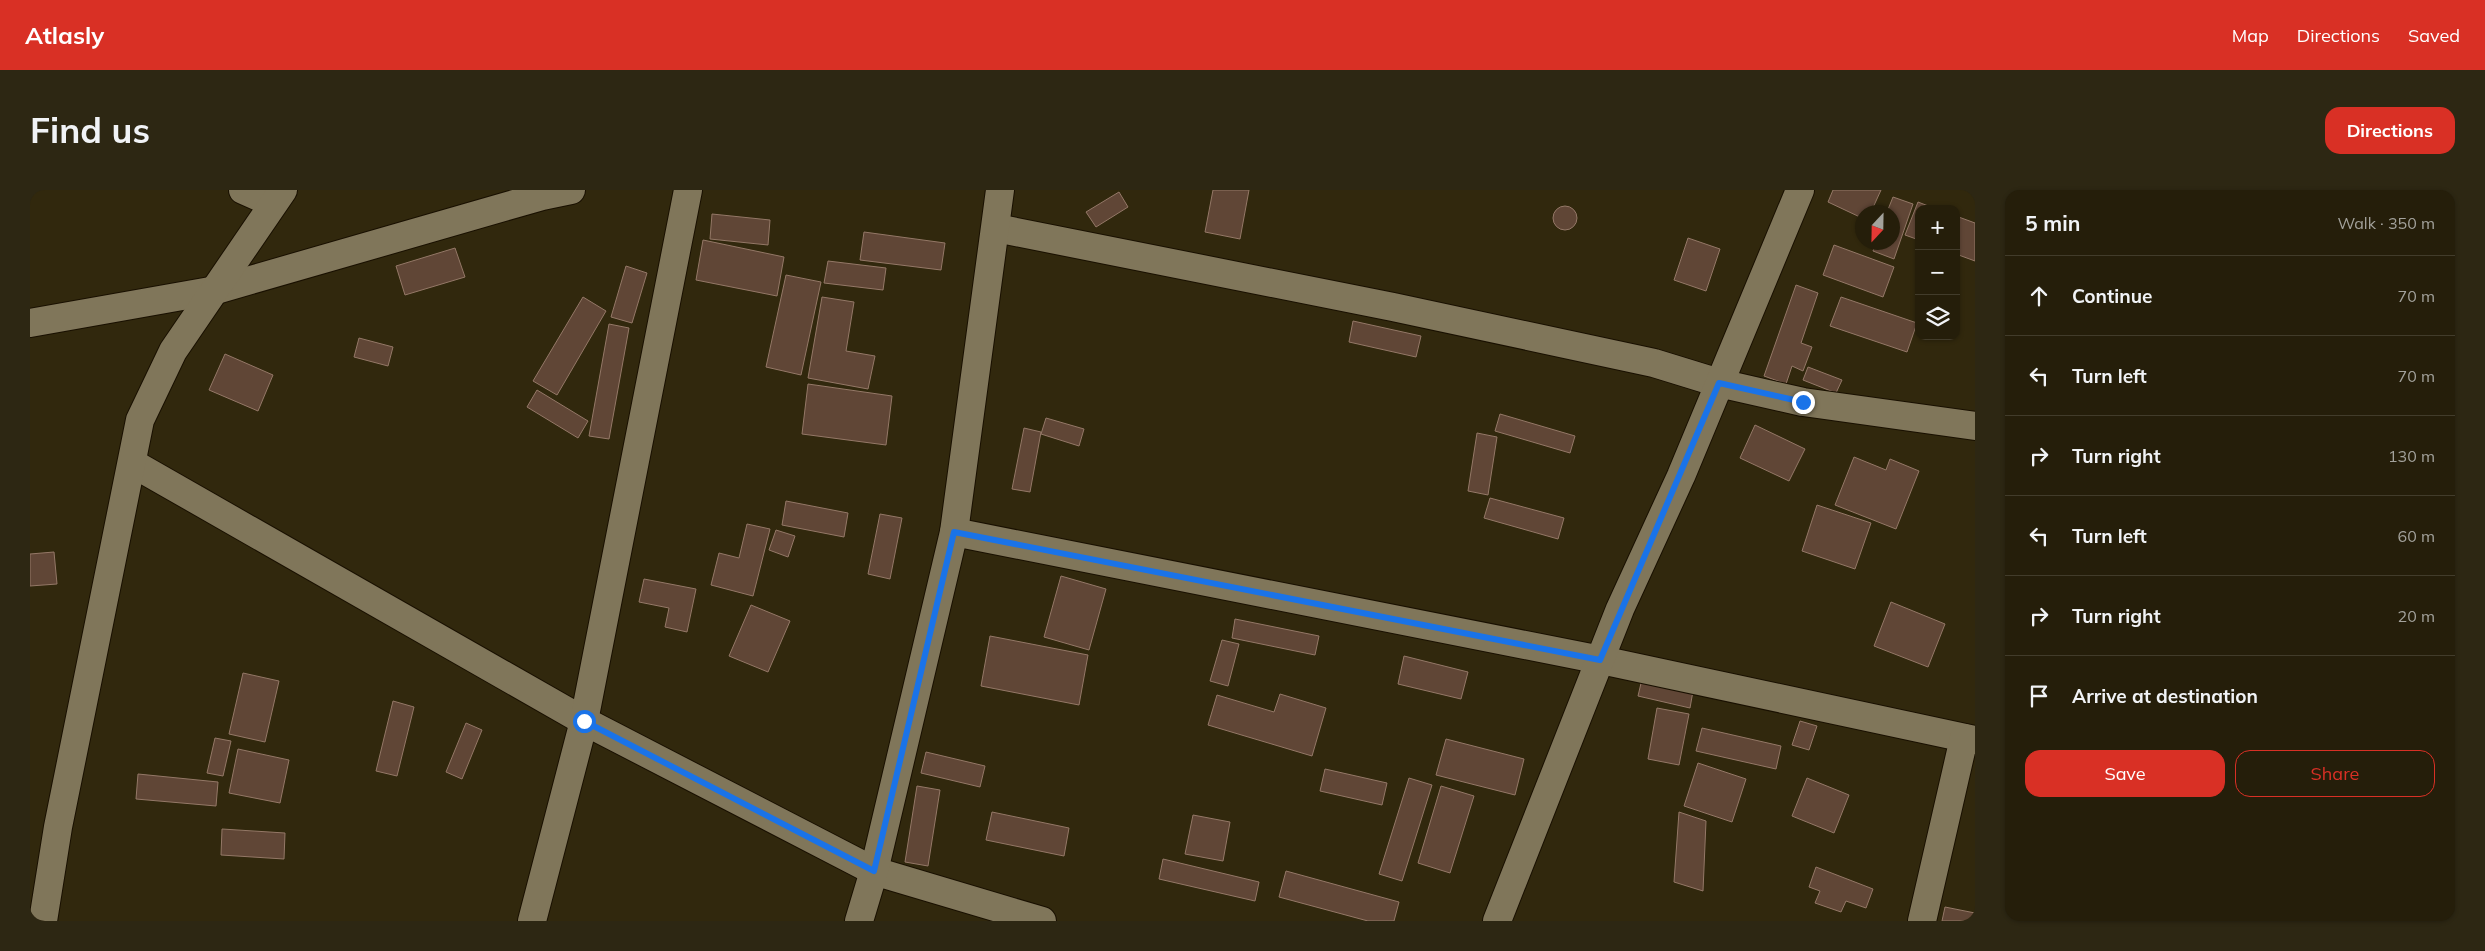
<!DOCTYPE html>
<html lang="en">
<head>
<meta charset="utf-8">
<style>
  :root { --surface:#251e0a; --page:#2d2713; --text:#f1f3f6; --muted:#a3a29c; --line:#423c2b; --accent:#d93025 }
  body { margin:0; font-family:Mulish,sans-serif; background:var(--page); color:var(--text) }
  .controls { position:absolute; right:15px; top:15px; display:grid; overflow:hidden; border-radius:10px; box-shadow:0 1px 4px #0004 }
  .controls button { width:45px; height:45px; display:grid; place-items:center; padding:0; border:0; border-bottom:1px solid var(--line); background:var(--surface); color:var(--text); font:25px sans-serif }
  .compass { position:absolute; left:1825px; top:15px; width:45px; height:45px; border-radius:50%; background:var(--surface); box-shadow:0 1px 4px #0004; rotate:202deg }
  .stop { position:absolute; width:15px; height:15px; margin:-11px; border:4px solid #1a73e8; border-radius:50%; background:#fff }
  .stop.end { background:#1a73e8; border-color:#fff; box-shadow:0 1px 5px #0008 }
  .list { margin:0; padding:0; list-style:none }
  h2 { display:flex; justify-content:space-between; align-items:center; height:65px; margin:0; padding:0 20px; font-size:21px }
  h2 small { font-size:16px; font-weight:400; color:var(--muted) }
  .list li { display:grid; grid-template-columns:32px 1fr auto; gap:15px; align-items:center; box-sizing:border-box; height:80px; padding:0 20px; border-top:1px solid var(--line) }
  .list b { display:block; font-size:19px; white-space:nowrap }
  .list em { font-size:16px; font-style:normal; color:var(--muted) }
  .actions { display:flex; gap:10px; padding:15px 20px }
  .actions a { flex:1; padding:11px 0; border:1px solid var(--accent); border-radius:15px; text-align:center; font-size:18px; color:var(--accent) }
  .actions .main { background:var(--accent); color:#fff }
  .icon { flex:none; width:28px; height:28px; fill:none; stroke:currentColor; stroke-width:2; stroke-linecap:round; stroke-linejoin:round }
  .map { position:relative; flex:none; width:1945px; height:731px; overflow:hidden; border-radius:15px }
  header { display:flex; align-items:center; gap:30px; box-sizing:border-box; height:70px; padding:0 25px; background:var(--accent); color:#fff }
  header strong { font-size:24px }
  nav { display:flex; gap:28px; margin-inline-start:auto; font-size:18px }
  .intro { display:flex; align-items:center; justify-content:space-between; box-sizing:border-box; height:120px; padding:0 30px }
  h1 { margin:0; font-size:35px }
  .button { padding:12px 22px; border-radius:15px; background:var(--accent); color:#fff; font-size:18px; font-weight:700 }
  main { display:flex; gap:30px; padding:0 30px }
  aside { flex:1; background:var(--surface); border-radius:15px; box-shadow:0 1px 4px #0004 }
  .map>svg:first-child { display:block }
  .building { fill:#604636; stroke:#947867 }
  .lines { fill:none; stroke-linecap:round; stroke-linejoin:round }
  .minor-casing { stroke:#191000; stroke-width:30 }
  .minor { stroke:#80765a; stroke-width:28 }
  .route { stroke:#1a73e8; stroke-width:6 }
</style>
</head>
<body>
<header>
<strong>Atlasly</strong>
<nav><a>Map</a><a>Directions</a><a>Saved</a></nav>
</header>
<div class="intro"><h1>Find us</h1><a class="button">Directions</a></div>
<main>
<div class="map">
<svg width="1945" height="731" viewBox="0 0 1945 731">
  <rect width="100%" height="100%" fill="#31280d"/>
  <g class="building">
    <polygon points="1183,0 1219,0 1210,49 1175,42"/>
    <polygon points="1803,0 1851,0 1841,22 1832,22 1832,28 1798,12"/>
    <polygon points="1089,2 1098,17 1066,37 1056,22"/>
    <polygon points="1863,7 1883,14 1864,69 1843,61 1846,52 1862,52 1862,22 1857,22"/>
    <polygon points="1888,12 1906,19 1889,19 1889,50 1875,45"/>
    <circle cx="1535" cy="28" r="12"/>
    <polygon points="682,24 740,30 738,55 680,49"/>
    <polygon points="1926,26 1945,33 1945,71 1926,64"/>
    <polygon points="834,42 915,53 911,80 830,70"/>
    <polygon points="1658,48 1690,59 1676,101 1644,90"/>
    <polygon points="673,50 754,67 747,106 666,90"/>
    <polygon points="1804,55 1864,77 1853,107 1793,85"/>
    <polygon points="425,58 435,87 375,105 366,76"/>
    <polygon points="798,71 856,78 853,100 794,93"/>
    <polygon points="596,76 617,83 602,133 581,127"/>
    <polygon points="756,85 791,92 771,185 736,177"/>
    <polygon points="1766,95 1788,103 1771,153 1782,157 1773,181 1762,176 1756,194 1734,186"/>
    <polygon points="553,107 576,121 527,205 503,191"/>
    <polygon points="792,107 824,112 816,161 845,166 838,199 778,188"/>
    <polygon points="1811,107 1887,133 1877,162 1800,136"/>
    <polygon points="1323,131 1391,146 1386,167 1319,152"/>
    <polygon points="579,134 599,138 579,249 559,246"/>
    <polygon points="329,148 363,157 358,176 324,167"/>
    <polygon points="195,164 243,185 228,221 179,200"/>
    <polygon points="1778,177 1812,190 1806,203 1773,190"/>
    <polygon points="778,194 862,206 856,255 772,244"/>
    <polygon points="507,200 558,231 548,248 497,217"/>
    <polygon points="1470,224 1545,246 1540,263 1465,241"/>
    <polygon points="1016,228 1054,239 1049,256 1011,244"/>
    <polygon points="1725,235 1775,259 1759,291 1710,268"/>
    <polygon points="994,238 1011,242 1000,302 982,299"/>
    <polygon points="1447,243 1467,247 1458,305 1438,301"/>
    <polygon points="1824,267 1856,280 1860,269 1889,281 1866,339 1805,315"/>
    <polygon points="1460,308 1534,328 1528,349 1454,328"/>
    <polygon points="756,311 818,323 814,347 752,335"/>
    <polygon points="1787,315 1841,333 1825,379 1772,361"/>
    <polygon points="850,324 872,328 860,389 838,384"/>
    <polygon points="717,334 740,339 723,406 681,395 689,363 709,368"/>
    <polygon points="746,340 765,346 758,367 739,360"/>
    <polygon points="24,362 27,394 0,396 0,364"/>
    <polygon points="1031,386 1076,399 1059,460 1014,447"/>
    <polygon points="614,389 666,399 657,442 635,437 639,418 609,412"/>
    <polygon points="1861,412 1915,434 1898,477 1844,456"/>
    <polygon points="721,415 760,431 738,482 699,466"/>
    <polygon points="1205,429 1289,446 1285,465 1202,448"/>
    <polygon points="960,446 1058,465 1049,515 951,496"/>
    <polygon points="1192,450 1209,454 1198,496 1180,491"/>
    <polygon points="1374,466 1438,482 1431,509 1368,494"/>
    <polygon points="213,483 249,491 235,552 199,544"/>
    <polygon points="1612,489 1663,501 1660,518 1608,506"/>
    <polygon points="1250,504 1296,518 1282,566 1178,535 1187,505 1244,522"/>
    <polygon points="363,511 384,517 367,586 346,581"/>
    <polygon points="1627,518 1659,524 1649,575 1618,569"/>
    <polygon points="1770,531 1787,536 1779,560 1762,555"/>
    <polygon points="436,533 452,540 432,589 416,582"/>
    <polygon points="1672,538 1751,556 1746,579 1666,561"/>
    <polygon points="185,548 201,551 193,586 177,583"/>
    <polygon points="1416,549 1494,569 1485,605 1406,585"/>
    <polygon points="208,559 259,570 250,613 199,603"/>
    <polygon points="896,562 955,576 950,597 891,583"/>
    <polygon points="1668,573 1716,589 1702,632 1654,616"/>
    <polygon points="1295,579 1357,593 1352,615 1290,601"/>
    <polygon points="108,584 188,592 186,616 106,609"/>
    <polygon points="1379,588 1402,595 1372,691 1349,684"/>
    <polygon points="1777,588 1819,605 1804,643 1762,626"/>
    <polygon points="887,596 910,600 898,676 875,672"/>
    <polygon points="1411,596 1444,606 1420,683 1388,673"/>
    <polygon points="962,622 1039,638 1034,666 956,650"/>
    <polygon points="1649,622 1676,631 1673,701 1644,692"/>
    <polygon points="1163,625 1200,632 1193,671 1155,664"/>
    <polygon points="192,639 255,643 254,669 191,665"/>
    <polygon points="1133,669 1229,692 1225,711 1129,689"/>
    <polygon points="1786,677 1843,699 1836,718 1816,711 1811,722 1785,713 1790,701 1779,697"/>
    <polygon points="1256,681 1369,712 1364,731 1338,731 1249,707"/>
    <polygon points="1915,717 1945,723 1945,731 1912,731"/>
  </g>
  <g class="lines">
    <g class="minor-casing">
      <g id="minor">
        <polyline points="213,0 243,13"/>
        <polyline points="966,38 1363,117 1624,173 1689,193 1773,212 1945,236"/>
        <polyline points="0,133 186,100 512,6 541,0"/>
        <polyline points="102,273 554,531 844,681 1012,731"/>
        <polyline points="924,342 1571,470 1945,550"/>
        <polyline points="13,731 28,637 110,230 143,161 253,0"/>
        <polyline points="502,731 554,531 658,0"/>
        <polyline points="829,731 844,681 924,342 970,0"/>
        <polyline points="1467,731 1590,419 1651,286 1770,0"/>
        <polyline points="1892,731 1934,548"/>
      </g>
    </g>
    <use href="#minor" class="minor"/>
  </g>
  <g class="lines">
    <polyline class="route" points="554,531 844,681 924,342 1570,470 1689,193 1773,212"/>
  </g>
</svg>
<div class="controls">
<button>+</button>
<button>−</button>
<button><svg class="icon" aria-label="layers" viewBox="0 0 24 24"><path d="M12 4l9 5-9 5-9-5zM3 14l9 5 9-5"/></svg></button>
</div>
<svg class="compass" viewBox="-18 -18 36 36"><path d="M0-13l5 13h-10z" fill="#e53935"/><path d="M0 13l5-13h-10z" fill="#a3a29c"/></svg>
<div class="stop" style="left:554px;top:531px"></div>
<div class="stop end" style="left:1773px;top:212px"></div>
</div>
<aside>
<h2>5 min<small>Walk · 350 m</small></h2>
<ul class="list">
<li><svg class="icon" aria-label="ahead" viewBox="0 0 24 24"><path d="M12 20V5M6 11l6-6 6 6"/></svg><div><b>Continue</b></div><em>70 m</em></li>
<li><svg class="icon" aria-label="left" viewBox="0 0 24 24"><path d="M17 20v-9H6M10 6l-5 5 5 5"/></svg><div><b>Turn left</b></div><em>70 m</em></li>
<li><svg class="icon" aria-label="right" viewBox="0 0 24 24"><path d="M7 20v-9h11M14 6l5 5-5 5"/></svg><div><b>Turn right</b></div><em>130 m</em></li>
<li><svg class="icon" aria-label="left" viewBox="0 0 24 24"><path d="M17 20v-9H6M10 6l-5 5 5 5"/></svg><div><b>Turn left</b></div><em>60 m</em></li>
<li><svg class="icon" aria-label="right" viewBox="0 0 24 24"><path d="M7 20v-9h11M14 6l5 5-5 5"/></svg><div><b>Turn right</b></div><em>20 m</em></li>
<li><svg class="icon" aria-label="arrive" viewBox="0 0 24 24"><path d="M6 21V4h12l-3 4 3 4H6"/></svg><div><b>Arrive at destination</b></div></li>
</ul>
<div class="actions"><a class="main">Save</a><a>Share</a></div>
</aside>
</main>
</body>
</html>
